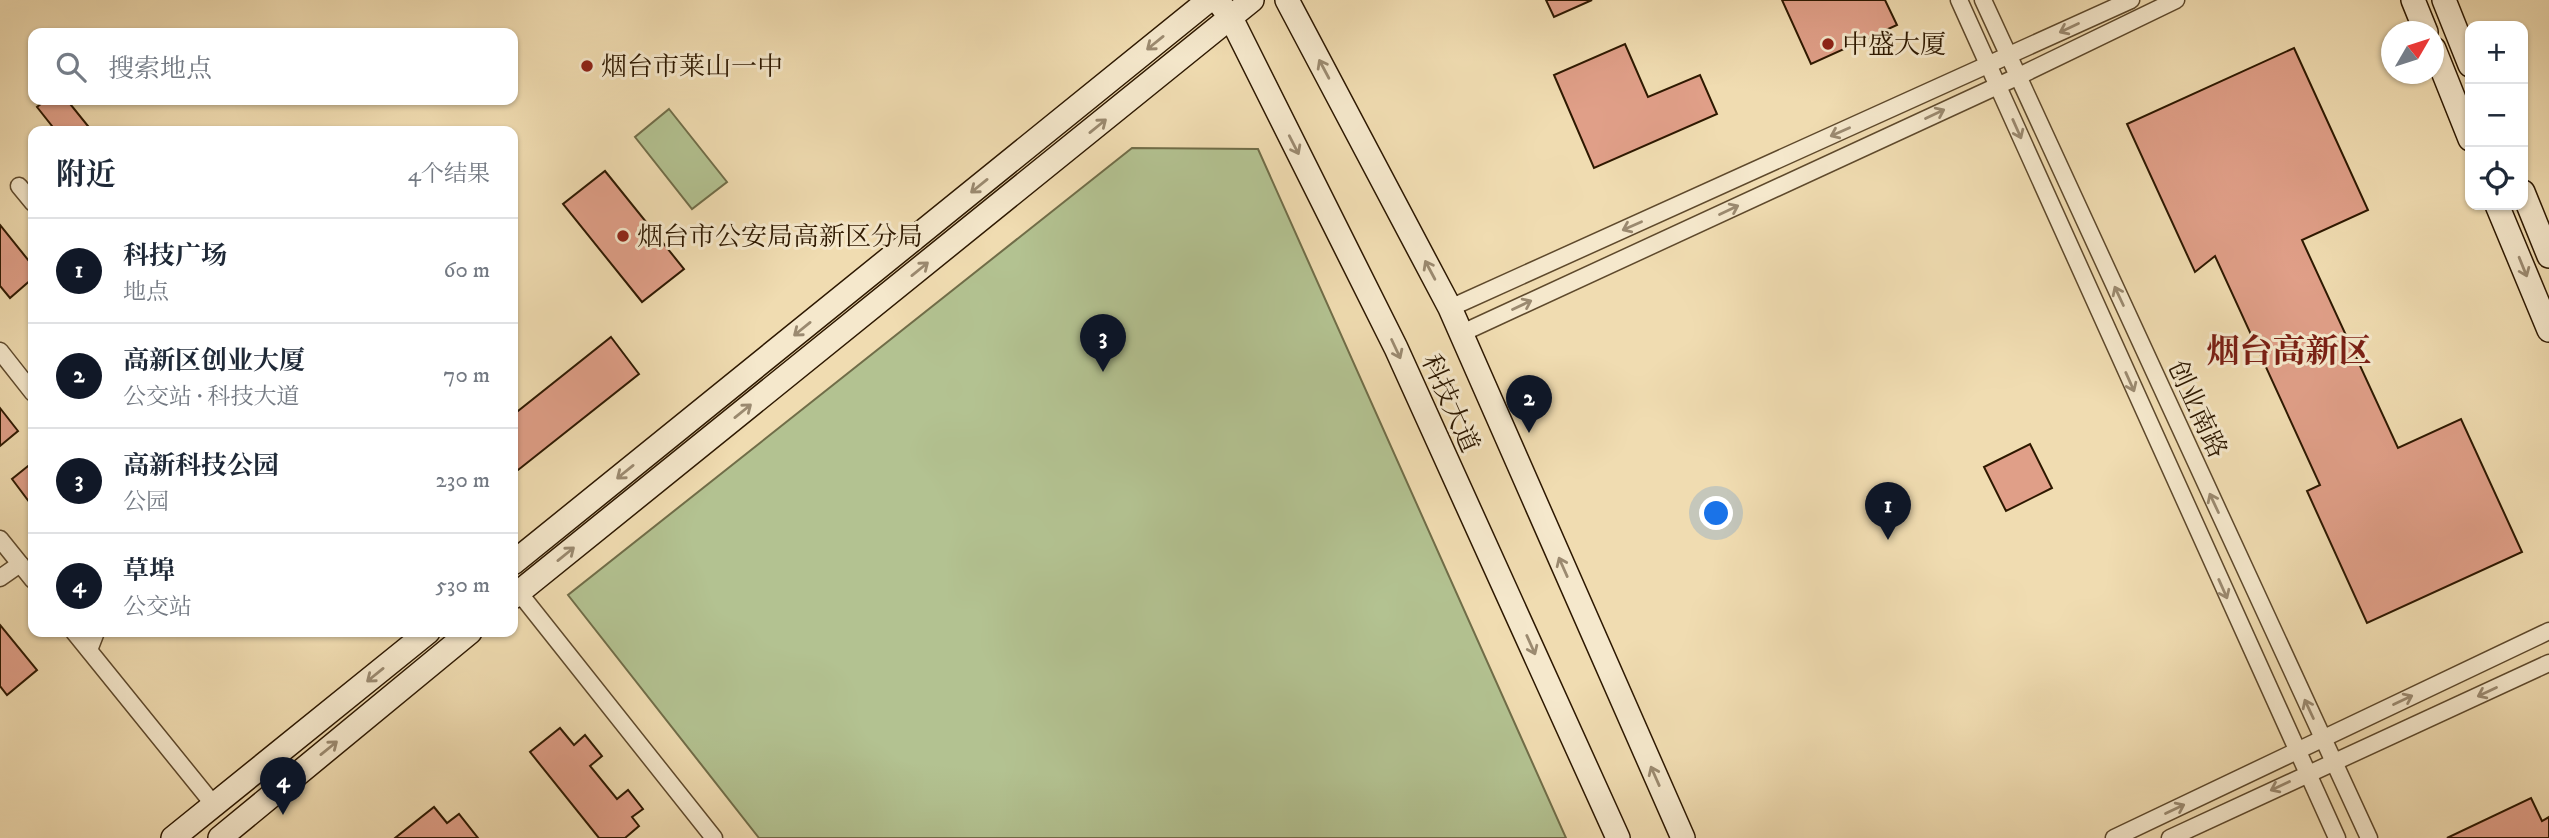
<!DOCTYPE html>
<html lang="zh">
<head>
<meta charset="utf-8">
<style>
  :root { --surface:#fff; --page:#f2f2f3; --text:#1f2937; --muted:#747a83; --line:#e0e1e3; --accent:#111827 }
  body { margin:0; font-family:"IM FELL DW Pica","Noto Serif SC",serif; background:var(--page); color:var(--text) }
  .controls { position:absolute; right:21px; top:21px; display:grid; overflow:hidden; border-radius:14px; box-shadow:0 2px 5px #0004 }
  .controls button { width:63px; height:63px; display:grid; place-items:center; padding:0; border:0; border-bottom:2px solid var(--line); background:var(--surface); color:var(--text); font:35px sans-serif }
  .compass { position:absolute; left:2381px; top:21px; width:63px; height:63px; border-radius:50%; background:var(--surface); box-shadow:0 2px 5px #0004; rotate:51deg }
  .you { position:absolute; left:1717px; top:514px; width:24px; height:24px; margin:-18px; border:5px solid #fff; border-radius:50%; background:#1a73e8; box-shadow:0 0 0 10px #1a73e833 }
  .badge { display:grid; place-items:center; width:46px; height:46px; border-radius:50%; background:var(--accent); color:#fff; font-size:23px; font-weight:700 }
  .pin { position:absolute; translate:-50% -58px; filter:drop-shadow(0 2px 4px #0008) }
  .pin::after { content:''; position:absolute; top:37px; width:24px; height:21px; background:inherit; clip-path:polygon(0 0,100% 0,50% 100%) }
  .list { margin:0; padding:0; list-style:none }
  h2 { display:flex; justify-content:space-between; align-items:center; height:91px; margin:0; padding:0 28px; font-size:30px }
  h2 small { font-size:23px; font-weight:400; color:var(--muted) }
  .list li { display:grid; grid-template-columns:46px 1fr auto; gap:21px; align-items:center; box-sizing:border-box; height:105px; padding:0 28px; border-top:2px solid var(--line) }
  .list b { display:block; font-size:26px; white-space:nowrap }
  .list p { margin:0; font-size:23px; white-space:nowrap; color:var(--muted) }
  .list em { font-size:23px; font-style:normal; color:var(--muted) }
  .icon { flex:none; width:38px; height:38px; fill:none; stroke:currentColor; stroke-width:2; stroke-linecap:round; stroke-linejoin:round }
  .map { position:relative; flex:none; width:2549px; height:838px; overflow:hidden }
  .search { position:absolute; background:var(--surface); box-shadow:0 2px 5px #0004; left:28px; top:28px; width:490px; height:77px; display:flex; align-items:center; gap:18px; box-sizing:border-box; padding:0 24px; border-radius:14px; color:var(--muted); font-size:26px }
  .panel { position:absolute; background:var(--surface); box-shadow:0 2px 5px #0004; left:28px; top:126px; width:490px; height:511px; border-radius:14px }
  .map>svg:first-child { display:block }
  .green { fill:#b3c291; stroke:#706d48; stroke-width:2 }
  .building { fill:#e09f88; stroke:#2d1800; stroke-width:2 }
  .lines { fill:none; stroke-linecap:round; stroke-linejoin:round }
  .street-casing { stroke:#5e492c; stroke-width:19 }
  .secondary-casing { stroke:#2d1800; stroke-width:26 }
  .street { stroke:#f5e8cc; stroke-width:16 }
  .secondary { stroke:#f5e8cc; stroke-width:23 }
  .oneway { stroke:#9b8a70 }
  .poi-dot { fill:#8f2418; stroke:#f5e8cc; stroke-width:2.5 }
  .labels { text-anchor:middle; stroke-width:6; stroke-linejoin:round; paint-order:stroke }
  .poi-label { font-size:26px; fill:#2d1800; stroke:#f5e8cc; text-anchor:start }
  .street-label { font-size:26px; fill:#2d1800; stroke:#f5e8cc }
  .district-label { font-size:33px; font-weight:bold; fill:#7a1f14; stroke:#f5e8cc }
</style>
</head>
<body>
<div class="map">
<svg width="2549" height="838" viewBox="0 0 2549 838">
  <rect width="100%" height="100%" fill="#f0dcb1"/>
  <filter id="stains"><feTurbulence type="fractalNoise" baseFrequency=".00286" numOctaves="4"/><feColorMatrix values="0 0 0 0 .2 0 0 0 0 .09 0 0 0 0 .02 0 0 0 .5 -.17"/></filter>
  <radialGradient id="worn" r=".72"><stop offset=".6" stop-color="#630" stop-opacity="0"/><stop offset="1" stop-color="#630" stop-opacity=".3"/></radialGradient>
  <g class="green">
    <polygon points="669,109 727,182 692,209 635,137"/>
    <polygon points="1132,148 1258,149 1566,838 759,838 568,595"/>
  </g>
  <g class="building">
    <polygon points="1546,0 1592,0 1554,17"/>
    <polygon points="1782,0 1885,0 1897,25 1811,64"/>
    <polygon points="1625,44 1648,97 1700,75 1717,114 1594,168 1554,75"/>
    <polygon points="2294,48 2368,210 2302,240 2398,448 2461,419 2522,552 2367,623 2307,491 2320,485 2215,256 2195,272 2127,124"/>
    <polygon points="46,100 67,100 92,131 56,131 37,107"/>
    <polygon points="605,171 684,269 642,302 563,204"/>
    <polygon points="0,225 33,266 33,278 10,298 0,286"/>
    <polygon points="611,337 639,374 513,474 513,415"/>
    <polygon points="0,408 18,431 0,446"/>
    <polygon points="2030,444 2052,488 2006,511 1984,467"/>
    <polygon points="33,462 33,507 12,479"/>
    <polygon points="0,625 37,670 7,695 0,686"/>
    <polygon points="560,728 574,745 585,735 602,756 590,766 617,799 628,790 643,809 632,817 639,826 625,838 599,838 530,752"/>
    <polygon points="2531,798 2542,821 2549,817 2549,838 2447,838"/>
    <polygon points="434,807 447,823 459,814 478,838 395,838"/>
  </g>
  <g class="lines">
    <g class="street-casing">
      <g id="street">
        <polyline points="1959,0 2337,838"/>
        <polyline points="1983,0 2369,838"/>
        <polyline points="19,186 33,203"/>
        <polyline points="1450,308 2131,0"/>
        <polyline points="1460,334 2019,76 2176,0"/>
        <polyline points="0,351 33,393"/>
        <polyline points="0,539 33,580"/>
        <polyline points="0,578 20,564"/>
        <polyline points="513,585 714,838"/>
        <polyline points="74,632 214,805"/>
        <polyline points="89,650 96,632"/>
        <polyline points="2114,838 2549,631"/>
        <polyline points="2170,838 2549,663"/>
      </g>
    </g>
    <g class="secondary-casing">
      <g id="secondary">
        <polyline points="1217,0 1231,18 1396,348 1618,838"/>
        <polyline points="1287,0 1450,308 1683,838"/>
        <polyline points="2413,0 2426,32"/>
        <polyline points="2444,0 2470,65"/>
        <polyline points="2434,49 2470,139"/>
        <polyline points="2523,192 2549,256"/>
        <polyline points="2497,205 2549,330"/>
        <polyline points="513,563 1209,0"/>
        <polyline points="513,597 1252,0"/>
        <polyline points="173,838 428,632"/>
        <polyline points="220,838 470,632"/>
      </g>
    </g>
    <use href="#street" class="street"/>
    <use href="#secondary" class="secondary"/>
  </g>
  <defs><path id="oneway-shaft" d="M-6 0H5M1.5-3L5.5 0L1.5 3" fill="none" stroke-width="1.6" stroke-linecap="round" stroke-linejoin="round" transform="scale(1.75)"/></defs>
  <g class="oneway">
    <use href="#oneway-shaft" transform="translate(2069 28) rotate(155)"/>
    <use href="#oneway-shaft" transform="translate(1155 43) rotate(141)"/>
    <use href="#oneway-shaft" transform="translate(1324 69) rotate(-118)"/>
    <use href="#oneway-shaft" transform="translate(1935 114) rotate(-25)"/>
    <use href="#oneway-shaft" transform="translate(1098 126) rotate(-39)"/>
    <use href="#oneway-shaft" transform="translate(2017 129) rotate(66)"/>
    <use href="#oneway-shaft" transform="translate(1840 132) rotate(156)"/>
    <use href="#oneway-shaft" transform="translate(1294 145) rotate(63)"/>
    <use href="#oneway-shaft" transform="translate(979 186) rotate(141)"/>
    <use href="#oneway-shaft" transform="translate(1729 210) rotate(-25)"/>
    <use href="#oneway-shaft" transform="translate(1632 226) rotate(156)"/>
    <use href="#oneway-shaft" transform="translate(2523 267) rotate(68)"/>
    <use href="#oneway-shaft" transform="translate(920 269) rotate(-39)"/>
    <use href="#oneway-shaft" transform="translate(1430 270) rotate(-118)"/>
    <use href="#oneway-shaft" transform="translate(2119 296) rotate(-115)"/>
    <use href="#oneway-shaft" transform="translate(1522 305) rotate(-25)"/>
    <use href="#oneway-shaft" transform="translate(802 329) rotate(141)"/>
    <use href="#oneway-shaft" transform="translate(1396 349) rotate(65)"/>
    <use href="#oneway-shaft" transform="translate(2130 382) rotate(66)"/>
    <use href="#oneway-shaft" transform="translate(743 411) rotate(-39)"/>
    <use href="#oneway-shaft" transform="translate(625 472) rotate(141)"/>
    <use href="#oneway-shaft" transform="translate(2214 503) rotate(-115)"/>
    <use href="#oneway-shaft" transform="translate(566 554) rotate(-39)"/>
    <use href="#oneway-shaft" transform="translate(1563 567) rotate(-114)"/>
    <use href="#oneway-shaft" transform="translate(2223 589) rotate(66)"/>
    <use href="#oneway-shaft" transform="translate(1531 645) rotate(66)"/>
    <use href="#oneway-shaft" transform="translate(375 675) rotate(141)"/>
    <use href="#oneway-shaft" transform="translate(2487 692) rotate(155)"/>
    <use href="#oneway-shaft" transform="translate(2403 700) rotate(-25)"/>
    <use href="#oneway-shaft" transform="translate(2309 709) rotate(-115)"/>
    <use href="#oneway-shaft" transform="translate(329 748) rotate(-39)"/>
    <use href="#oneway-shaft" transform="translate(1655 776) rotate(-114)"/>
    <use href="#oneway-shaft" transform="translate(2280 786) rotate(155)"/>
    <use href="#oneway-shaft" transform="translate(2175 809) rotate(-25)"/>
  </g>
  <g class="poi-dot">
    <circle cx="1828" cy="44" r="7"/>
    <circle cx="587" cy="66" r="7"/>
    <circle cx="623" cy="236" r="7"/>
  </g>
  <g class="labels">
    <g class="poi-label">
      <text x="1842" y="53">中盛大厦</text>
      <text x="601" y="75">烟台市莱山一中</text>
      <text x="637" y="245">烟台市公安局高新区分局</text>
    </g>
    <g class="street-label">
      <text transform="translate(1451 403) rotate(66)" y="9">科技大道</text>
      <text transform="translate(2198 409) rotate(65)" y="9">创业南路</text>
    </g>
    <g class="district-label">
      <text x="2289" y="362">烟台高新区</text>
    </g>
  </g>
  <rect width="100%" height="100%" filter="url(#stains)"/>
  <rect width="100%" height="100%" fill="url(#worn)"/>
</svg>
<div class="controls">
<button>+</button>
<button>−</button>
<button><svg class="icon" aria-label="locate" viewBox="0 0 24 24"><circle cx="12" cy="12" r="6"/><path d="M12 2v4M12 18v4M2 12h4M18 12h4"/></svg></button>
</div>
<svg class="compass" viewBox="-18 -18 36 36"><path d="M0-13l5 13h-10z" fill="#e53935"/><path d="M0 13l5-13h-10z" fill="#747a83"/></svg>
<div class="you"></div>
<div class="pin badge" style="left:1888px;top:540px">1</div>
<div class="pin badge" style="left:1529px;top:433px">2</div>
<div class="pin badge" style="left:1103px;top:372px">3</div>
<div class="pin badge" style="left:283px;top:815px">4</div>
<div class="search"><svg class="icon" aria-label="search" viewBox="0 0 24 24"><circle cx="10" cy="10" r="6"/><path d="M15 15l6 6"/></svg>搜索地点</div>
<section class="panel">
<h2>附近<small>4个结果</small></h2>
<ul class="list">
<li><span class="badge">1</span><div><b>科技广场</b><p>地点</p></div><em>60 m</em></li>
<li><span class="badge">2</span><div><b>高新区创业大厦</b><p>公交站 · 科技大道</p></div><em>70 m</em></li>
<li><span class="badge">3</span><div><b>高新科技公园</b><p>公园</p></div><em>230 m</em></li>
<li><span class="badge">4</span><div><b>草埠</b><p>公交站</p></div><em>530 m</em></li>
</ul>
</section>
</div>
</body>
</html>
